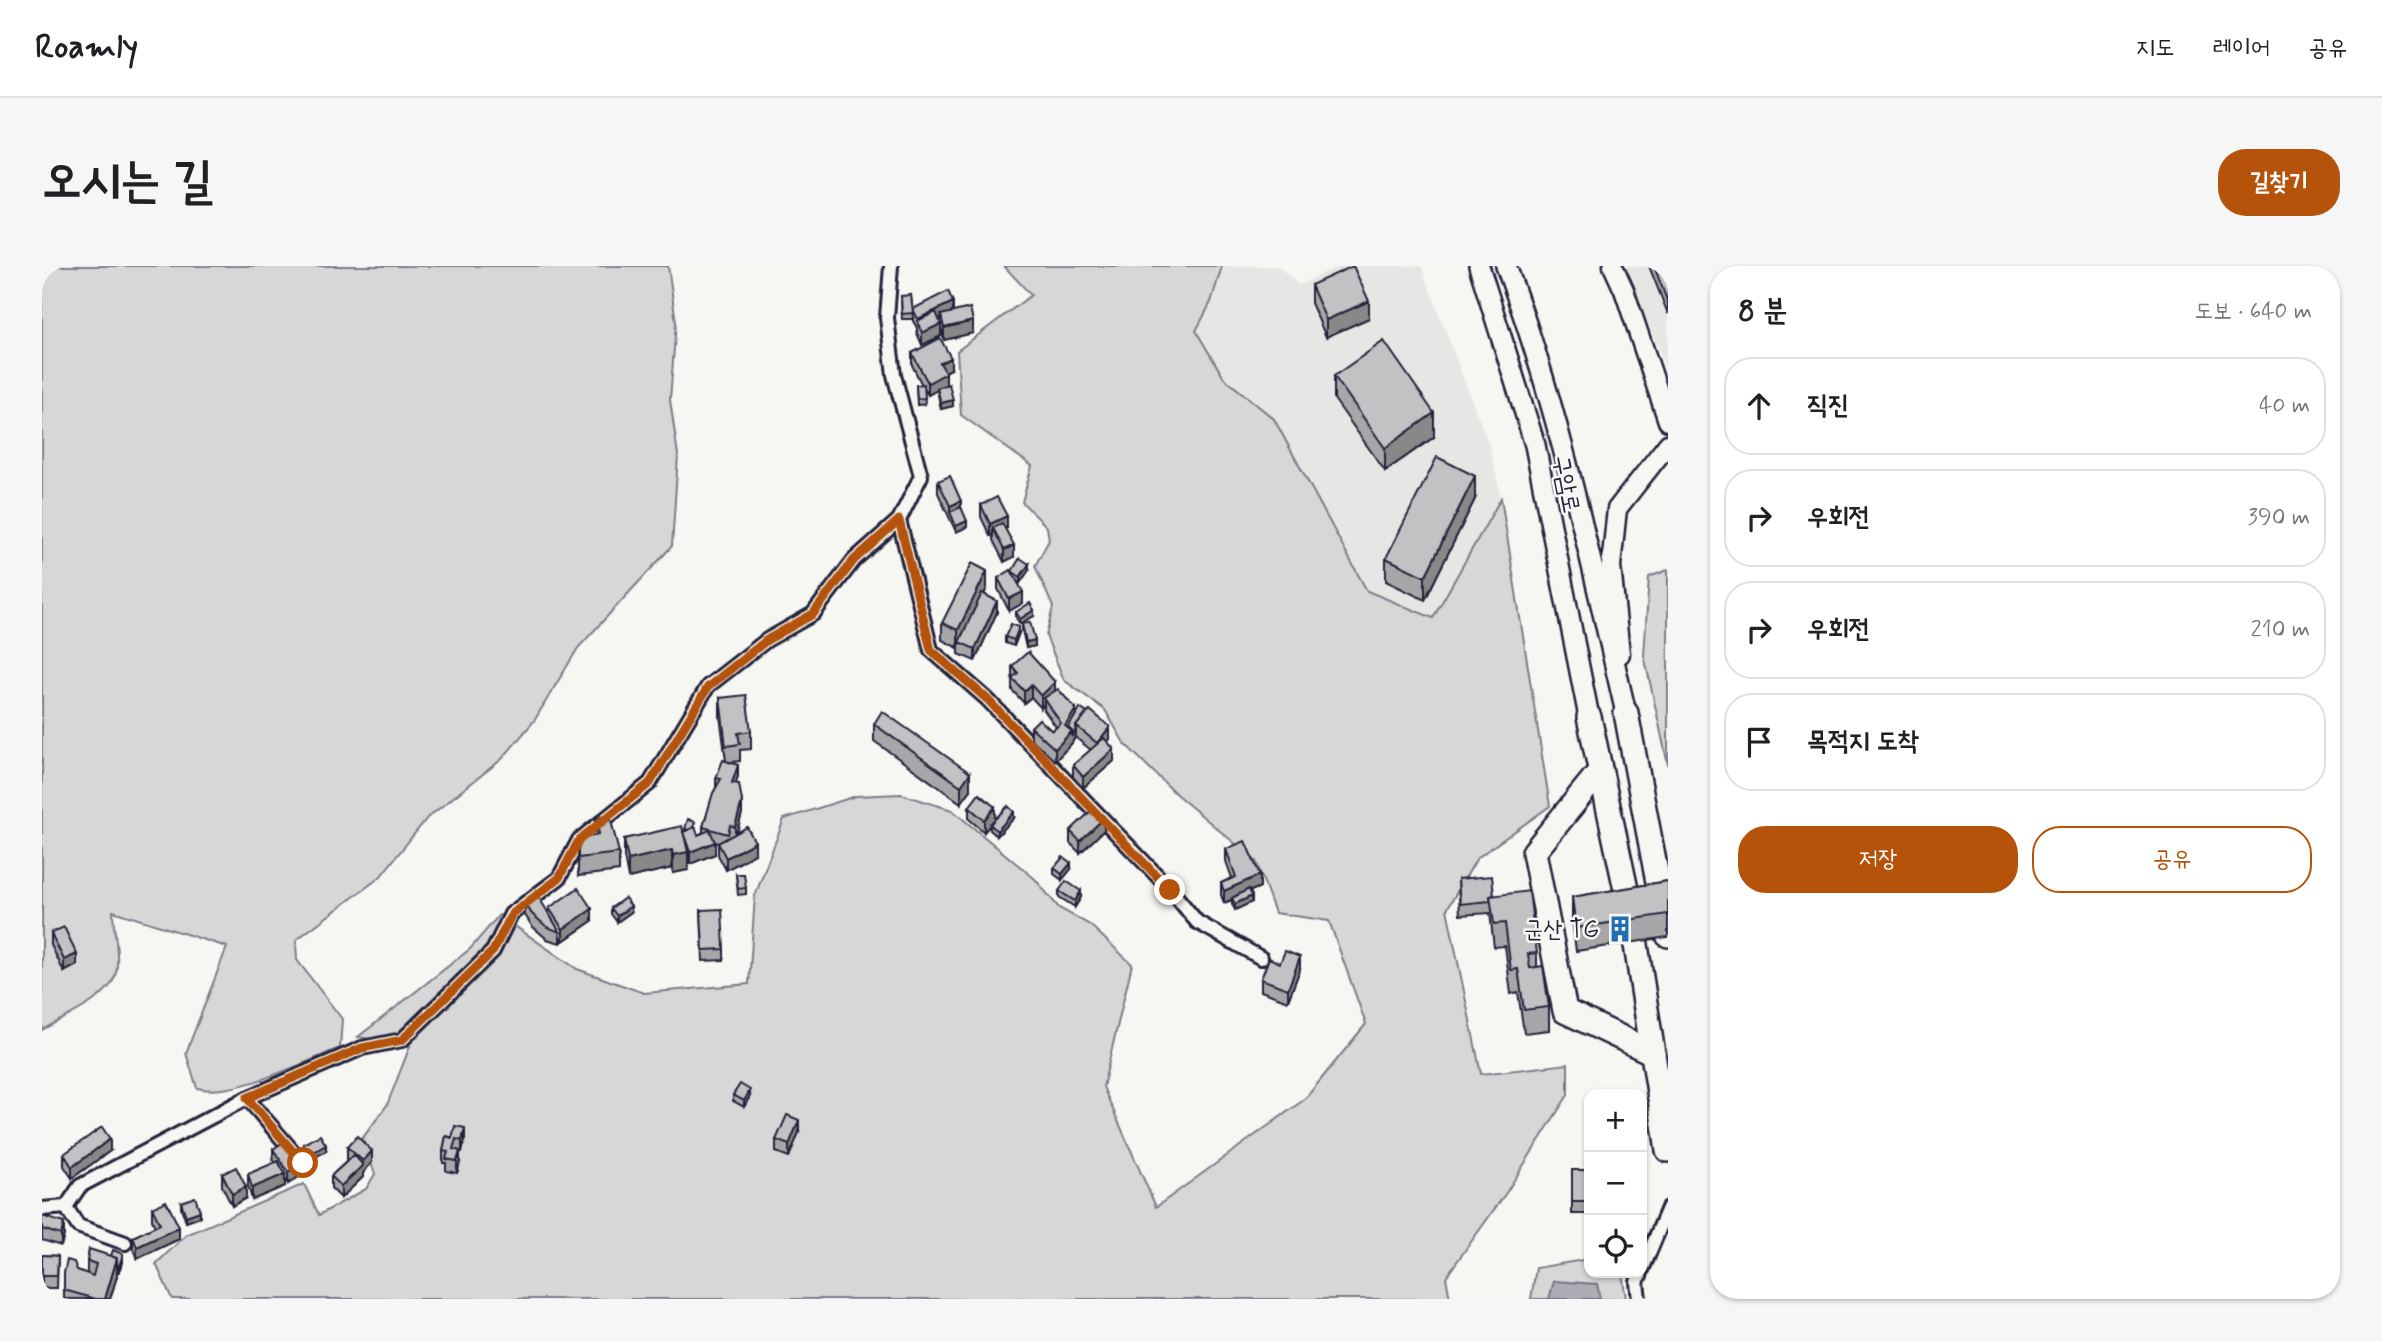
<!DOCTYPE html>
<html lang="ko">
<head>
<meta charset="utf-8">
<style>
  :root { --surface:#fff; --page:#f6f6f6; --text:#202124; --muted:#757577; --line:#e0e0e0; --accent:#b45309 }
  body { margin:0; font-family:Mynerve,"Poor Story",sans-serif; background:var(--page); color:var(--text) }
  .controls { position:absolute; right:21px; bottom:21px; display:grid; overflow:hidden; border-radius:14px; box-shadow:0 2px 5px #0004 }
  .controls button { width:63px; height:63px; display:grid; place-items:center; padding:0; border:0; border-bottom:2px solid var(--line); background:var(--surface); color:var(--text); font:35px sans-serif }
  .stop { position:absolute; width:21px; height:21px; margin:-16px; border:5px solid #b45309; border-radius:50%; background:#fff }
  .stop.end { background:#b45309; border-color:#fff; box-shadow:0 2px 7px #0008 }
  .list { margin:0; padding:0; list-style:none }
  h2 { display:flex; justify-content:space-between; align-items:center; height:91px; margin:0; padding:0 28px; font-size:30px }
  h2 small { font-size:23px; font-weight:400; color:var(--muted) }
  .list li { display:grid; grid-template-columns:46px 1fr auto; gap:21px; align-items:center; box-sizing:border-box; height:98px; margin:0 14px 14px; padding:0 14px; border:2px solid var(--line); border-radius:28px }
  .list b { display:block; font-size:26px; white-space:nowrap }
  .list em { font-size:23px; font-style:normal; color:var(--muted) }
  .actions { display:flex; gap:14px; padding:21px 28px }
  .actions a { flex:1; padding:16px 0; border:2px solid var(--accent); border-radius:28px; text-align:center; font-size:24px; color:var(--accent) }
  .actions .main { background:var(--accent); color:#fff }
  .icon { flex:none; width:38px; height:38px; fill:none; stroke:currentColor; stroke-width:2; stroke-linecap:round; stroke-linejoin:round }
  .map { position:relative; flex:none; width:1626px; height:1033px; overflow:hidden; border-radius:28px }
  header { display:flex; align-items:center; gap:42px; box-sizing:border-box; height:98px; padding:0 35px; background:var(--surface); border-bottom:2px solid var(--line) }
  header strong { font-size:33px }
  nav { display:flex; gap:38px; margin-inline-start:auto; font-size:24px }
  .intro { display:flex; align-items:center; justify-content:space-between; box-sizing:border-box; height:168px; padding:0 42px }
  h1 { margin:0; font-size:49px }
  .button { padding:18px 32px; border-radius:28px; background:var(--accent); color:#fff; font-size:24px; font-weight:700 }
  main { display:flex; gap:42px; padding:0 42px }
  aside { flex:1; background:var(--surface); border-radius:28px; box-shadow:0 2px 5px #0004 }
  .map>svg:first-child { display:block }
  .built { fill:#e6e6e4 }
  .green { fill:#d7d7d7; stroke:#7c7c89; stroke-width:2 }
  .water { fill:#adadb3; stroke:#757583; stroke-width:2 }
  .lines { fill:none; stroke-linecap:round; stroke-linejoin:round }
  .minor-casing { stroke:#22223b; stroke-width:18 }
  .secondary-casing { stroke:#22223b; stroke-width:23 }
  .primary-casing { stroke:#22223b; stroke-width:24 }
  .motorway-casing { stroke:#22223b; stroke-width:28 }
  .minor { stroke:#f6f6f2; stroke-width:12 }
  .secondary { stroke:#f6f6f2; stroke-width:18 }
  .primary { stroke:#f6f6f2; stroke-width:19 }
  .motorway { stroke:#f6f6f2; stroke-width:23 }
  .wall { fill:#a7a7a9; stroke:#22223b; stroke-width:2 }
  .shaded-wall { fill:#888889; stroke:#22223b; stroke-width:2 }
  .building { fill:#c2c2c4; stroke:#22223b; stroke-width:2 }
  .route { stroke:#b45309; stroke-width:9 }
  .labels { text-anchor:middle; stroke-width:5; stroke-linejoin:round; paint-order:stroke }
  .street-label { font-size:24px; fill:#22223b; stroke:#f6f6f2 }
  .poi-label { font-size:24px; fill:#22223b; stroke:#f6f6f2; text-anchor:end }
</style>
</head>
<body>
<header>
<strong>Roamly</strong>
<nav><a>지도</a><a>레이어</a><a>공유</a></nav>
</header>
<div class="intro"><h1>오시는 길</h1><a class="button">길찾기</a></div>
<main>
<div class="map">
<svg width="1626" height="1033" viewBox="0 0 1626 1033">
  <rect width="100%" height="100%" fill="#f6f6f2"/>
  <filter id="ink" filterUnits="userSpaceOnUse"><feTurbulence type="fractalNoise" baseFrequency=".0143" numOctaves="2"/><feDisplacementMap in="SourceGraphic" scale="14" xChannelSelector="R" yChannelSelector="G"/><feConvolveMatrix kernelMatrix="1 2 1 2 8 2 1 2 1" color-interpolation-filters="sRGB"/></filter>
  <g filter="url(#ink)">
    <g class="built">
      <polygon points="1180,0 1236,0 1257,19 1296,0 1379,0 1448,182 1459,232 1391,352 1325,325 1232,153 1182,112 1154,65 1169,36"/>
      <polygon points="1584,0 1626,0 1626,108"/>
    </g>
    <g class="green">
      <path d="M0 0H626L634 56 628 134 636 189 630 280 536 382 492 455 460 493 385 552 338 611 254 674 255 694 300 753 298 782C261 796 192 832 155 822L144 787 185 681 71 645C71 664 79 692 73 710 66 734 20 752 0 764Z"/>
      <polygon points="962,0 1180,0 1169,36 1154,65 1182,112 1232,153 1325,325 1391,352 1459,232 1508,540 1435,592 1405,643 1439,808 1526,798 1526,829 1464,927 1404,1011 1408,1033 130,1033 114,998 144,969 262,918 277,949 324,923 333,908 320,873 345,839 368,780 316,771 428,683 457,649 535,703 602,727 707,718 713,630 742,553 814,530 859,528 910,544 993,613 1017,642 1048,659 1090,698 1061,821 1114,941 1263,833 1324,758 1287,655 1233,647 1214,595 1135,529 1082,477 1063,444 1022,414 1004,370 1011,341 993,300 1007,274 1005,261 980,236 990,200 919,149 915,85 989,29"/>
      <polygon points="1626,304 1626,499 1602,389 1607,311"/>
      <polygon points="1547,993 1547,1007 1580,1007 1584,1033 1489,1033 1494,1002"/>
    </g>
    <polygon class="water" points="1512,1015 1555,1018 1558,1033 1507,1033"/>
    <g class="lines">
      <g class="minor-casing">
        <g id="minor">
          <polyline points="849,0 845,52 852,109 879,210 857,254 889,384 945,433 1128,623 1155,656 1219,692"/>
          <polyline points="205,832 261,897"/>
          <polyline points="24,941 36,960 83,977"/>
          <polyline points="0,943 24,941 38,920 205,832 320,782 360,774 451,685 469,648 517,612 537,574 608,517 666,420 725,374 771,348 812,294 857,254"/>
          <polyline points="1600,1004 1626,942"/>
          <polyline points="1597,1033 1595,1016 1599,1007"/>
        </g>
      </g>
      <g class="secondary-casing">
        <g id="secondary">
          <polyline points="1571,0 1582,24 1626,155"/>
          <polyline points="1578,388 1569,300 1575,243 1626,178"/>
        </g>
      </g>
      <g class="primary-casing">
        <g id="primary">
          <polyline points="1437,0 1493,179 1547,451"/>
          <path d="M1464 0C1518 145 1549 297 1584 447"/>
        </g>
      </g>
      <g class="motorway-casing">
        <g id="motorway">
          <polyline points="1584,447 1626,669"/>
          <polyline points="1547,451 1589,647 1626,884"/>
          <polyline points="1558,505 1492,586 1523,745 1611,787"/>
        </g>
      </g>
      <use href="#minor" class="minor"/>
      <use href="#secondary" class="secondary"/>
      <use href="#primary" class="primary"/>
      <use href="#motorway" class="motorway"/>
    </g>
    <g class="wall">
      <polygon points="1607,0 1626,0 1626,48"/>
      <polygon points="1269,19 1327,52 1284,71 1269,37"/>
      <polygon points="869,29 871,53 860,53 859,36"/>
      <polygon points="871,43 911,46 931,67 902,74 899,61 899,70 880,79 875,67 875,62 871,55"/>
      <polygon points="870,87 909,103 903,106 904,119 901,120 911,140 899,143 895,124 886,129 882,122 883,138 875,139 874,119 880,119 870,99"/>
      <polygon points="1292,110 1392,171 1343,205 1292,133"/>
      <polygon points="896,215 919,241 925,261 914,266 896,227"/>
      <polygon points="1433,233 1383,334 1344,315 1344,292"/>
      <polygon points="939,239 965,262 963,263 972,291 962,296 951,274 951,269 948,270 939,251"/>
      <polygon points="987,304 978,317 975,316 981,337 967,345 956,323 956,312"/>
      <polygon points="945,322 942,328 955,346 933,395 917,388 917,379 916,382 900,374 900,357"/>
      <polygon points="974,346 992,350 978,358 974,352"/>
      <polygon points="980,358 993,380 984,382 980,364"/>
      <polygon points="977,367 972,380 963,377 963,371"/>
      <polygon points="970,400 1013,425 1034,449 1068,473 1066,476 1072,495 1041,522 1031,511 1031,499 1049,484 1034,472 1034,469 1030,477 1013,495 989,473 989,461 1010,465 1014,461 1002,444 1002,438 999,442 989,431 982,437 970,424"/>
      <polygon points="678,432 709,465 709,483 698,484 698,495 689,496 696,510 693,518 700,547 695,566 713,588 684,604 676,589 676,577 673,576 673,588 648,598 646,590 646,604 631,607 630,602 586,612 582,591 582,573 643,566 643,563 653,561 656,569 661,566 661,561 674,522 674,512 684,495 678,450"/>
      <polygon points="832,458 928,525 919,537 832,475"/>
      <polygon points="927,541 953,553 972,552 955,570 948,564 948,559 942,566 927,553"/>
      <polygon points="554,552 577,587 577,605 536,610 536,572 554,569"/>
      <polygon points="1062,564 1038,587 1028,577 1028,565"/>
      <polygon points="1184,583 1218,621 1208,625 1210,636 1193,644 1190,638 1190,634 1182,637 1179,629 1179,617 1190,612 1184,595"/>
      <polygon points="1012,602 1029,603 1020,614 1012,608"/>
      <polygon points="694,608 704,622 704,628 696,629"/>
      <polygon points="1416,613 1452,629 1495,687 1495,701 1507,741 1507,764 1482,767 1476,726 1469,728 1463,680 1452,681 1448,647 1418,649"/>
      <polygon points="1626,615 1626,671 1534,685 1530,654 1530,631"/>
      <polygon points="1017,625 1039,631 1033,641 1017,631"/>
      <polygon points="483,637 507,647 507,642 550,655 521,675 518,670 518,677 505,673 490,660 483,649"/>
      <polygon points="569,642 589,646 575,656 569,648"/>
      <polygon points="659,644 682,683 682,694 661,695"/>
      <polygon points="9,667 35,699 22,706 9,679"/>
      <polygon points="1238,697 1258,703 1246,735 1219,725 1219,713"/>
      <polygon points="691,829 708,830 702,841 691,835"/>
      <polygon points="757,866 747,891 734,886 734,874"/>
      <polygon points="404,870 423,874 420,886 418,886 418,896 415,907 404,905 404,897 401,897 401,885"/>
      <polygon points="261,878 284,885 266,895 261,884"/>
      <polygon points="305,881 330,896 321,907 321,911 299,932 289,922 289,910 306,894 305,893"/>
      <polygon points="231,883 258,910 246,918 243,913 243,920 210,934 206,920 206,908 233,897 231,894"/>
      <polygon points="68,885 30,912 22,900 22,888"/>
      <rect x="1530" y="904" width="15" height="44"/>
      <polygon points="180,908 204,932 190,940 180,920"/>
      <polygon points="139,936 158,951 144,956 139,942"/>
      <polygon points="110,942 137,973 95,993 91,983 91,971 113,961 110,954"/>
      <polygon points="0,950 22,969 19,980 0,974"/>
      <polygon points="0,989 16,990 15,1022 0,1022"/>
      <polygon points="69,990 81,994 77,1006 75,1005 75,1010 68,1033 22,1033 22,1007 35,1004 45,1008 45,995"/>
    </g>
    <g class="shaded-wall">
      <polygon points="1327,35 1327,52 1284,71 1284,54"/>
      <polygon points="911,36 911,47 899,49 899,53 879,64 876,58 876,53"/>
      <polygon points="931,55 931,67 902,74 902,62"/>
      <polygon points="899,58 899,70 880,79 880,67"/>
      <polygon points="909,92 909,103 898,109 898,97"/>
      <polygon points="904,107 904,119 886,129 886,117"/>
      <polygon points="911,134 911,140 899,143 899,137"/>
      <polygon points="1392,147 1392,171 1343,205 1343,182"/>
      <polygon points="1433,210 1433,233 1383,334 1383,311"/>
      <polygon points="919,235 919,247 908,246 908,240"/>
      <polygon points="965,250 965,262 954,267 951,262 951,269 948,270 948,258"/>
      <polygon points="925,255 925,261 914,266 914,260"/>
      <polygon points="972,279 972,291 962,296 962,284"/>
      <polygon points="987,298 987,304 978,317 978,311"/>
      <polygon points="945,305 945,322 918,377 917,376 916,382 916,364"/>
      <polygon points="981,326 981,337 967,345 967,333"/>
      <polygon points="955,335 955,346 933,395 933,383"/>
      <polygon points="992,344 992,350 978,358 978,353"/>
      <polygon points="977,361 977,367 972,380 972,374"/>
      <polygon points="993,374 993,380 984,382 984,376"/>
      <polygon points="1013,416 1013,428 1002,432 1002,438 999,442 999,430"/>
      <polygon points="989,419 989,431 982,437 982,425"/>
      <polygon points="1034,443 1034,455 1026,467 1023,460"/>
      <polygon points="1068,461 1068,473 1055,489 1055,477"/>
      <polygon points="1034,463 1034,469 1030,477 1013,495 1013,483 1030,465"/>
      <polygon points="1072,483 1072,495 1041,522 1041,511"/>
      <polygon points="696,499 696,510 690,528 690,517"/>
      <polygon points="928,507 928,525 919,537 919,520"/>
      <polygon points="700,535 700,547 693,573 693,561"/>
      <polygon points="953,541 953,553 942,566 942,554"/>
      <polygon points="972,546 972,552 955,570 955,565"/>
      <polygon points="1062,552 1062,564 1038,587 1038,575"/>
      <polygon points="673,576 673,588 648,598 648,586"/>
      <polygon points="713,576 713,588 684,604 684,592"/>
      <polygon points="630,584 630,602 586,612 586,594"/>
      <polygon points="646,586 646,604 631,607 631,589"/>
      <polygon points="1029,597 1029,603 1020,614 1020,608"/>
      <polygon points="1218,609 1218,621 1182,637 1182,625"/>
      <polygon points="1039,625 1039,631 1033,641 1033,635"/>
      <polygon points="1210,630 1210,636 1193,644 1193,638"/>
      <polygon points="589,640 589,646 575,656 575,650"/>
      <polygon points="550,643 550,655 521,675 521,663"/>
      <polygon points="35,688 35,699 22,706 22,694"/>
      <polygon points="1258,691 1258,703 1246,735 1246,723"/>
      <polygon points="708,824 708,830 702,841 702,835"/>
      <polygon points="757,854 757,866 747,891 747,879"/>
      <polygon points="423,862 423,874 420,886 420,875"/>
      <polygon points="68,873 68,885 30,912 30,901"/>
      <polygon points="284,879 284,885 266,895 266,889"/>
      <polygon points="330,885 330,896 321,907 321,911 299,932 299,920 321,900 321,895"/>
      <polygon points="418,885 418,896 415,907 415,895"/>
      <polygon points="258,898 258,910 246,918 246,906"/>
      <polygon points="243,908 243,920 210,934 210,922"/>
      <polygon points="204,921 204,932 190,940 190,928"/>
      <polygon points="158,945 158,951 144,956 144,950"/>
      <polygon points="22,957 22,969 19,980 19,969"/>
      <polygon points="137,961 137,973 95,993 95,981"/>
      <polygon points="81,988 81,994 77,1006 77,1000"/>
      <polygon points="75,992 75,1010 68,1033 63,1033"/>
    </g>
    <g class="building">
      <polygon points="1311,0 1327,35 1284,54 1269,19"/>
      <polygon points="1612,0 1626,0 1626,37"/>
      <polygon points="906,25 911,36 876,53 871,43"/>
      <polygon points="869,29 871,47 860,48 859,30"/>
      <polygon points="928,42 931,55 902,62 899,49"/>
      <polygon points="894,46 899,58 880,67 875,55"/>
      <polygon points="898,72 909,92 898,97 904,107 886,117 870,87"/>
      <polygon points="1342,75 1392,147 1343,182 1292,110"/>
      <polygon points="882,118 883,132 875,133 874,119"/>
      <polygon points="907,118 911,134 899,137 895,122"/>
      <polygon points="1395,191 1433,210 1383,311 1344,292"/>
      <polygon points="908,210 919,235 908,240 896,215"/>
      <polygon points="955,231 965,250 948,258 939,239"/>
      <polygon points="919,241 925,255 914,260 908,246"/>
      <polygon points="960,257 972,279 962,284 951,262"/>
      <polygon points="978,292 987,298 978,311 970,305"/>
      <polygon points="930,297 945,305 916,364 900,357"/>
      <polygon points="969,304 981,326 967,333 956,312"/>
      <polygon points="940,327 955,335 933,383 917,376"/>
      <polygon points="988,337 992,344 978,353 974,346"/>
      <polygon points="988,356 993,374 984,376 980,358"/>
      <polygon points="969,358 977,361 972,374 963,371"/>
      <polygon points="986,386 1013,416 999,430 989,419 982,425 970,412 976,407 970,400"/>
      <polygon points="1016,423 1034,443 1023,460 1030,465 1013,483 989,461 997,453 1010,465 1019,457 1002,432"/>
      <polygon points="704,429 709,465 696,467 698,478 684,480 678,432"/>
      <polygon points="1038,442 1045,447 1034,460 1034,463 1030,471 1030,465 1026,462"/>
      <polygon points="1048,444 1068,461 1055,477 1034,460"/>
      <polygon points="840,445 928,507 919,520 832,458"/>
      <polygon points="1062,472 1072,483 1041,511 1031,499"/>
      <polygon points="681,494 696,499 690,517 697,518 700,535 693,561 688,559 686,568 661,561 671,527 679,513 674,512"/>
      <polygon points="937,528 953,541 942,554 927,541"/>
      <polygon points="966,540 972,546 955,565 948,558"/>
      <polygon points="1052,542 1062,552 1038,575 1028,565"/>
      <polygon points="568,550 577,587 536,592 536,572 557,568 554,552"/>
      <polygon points="646,553 653,556 651,562 647,564 643,563"/>
      <polygon points="640,560 646,586 631,589 630,584 586,594 582,573"/>
      <polygon points="653,561 656,569 668,564 673,576 648,586 641,566"/>
      <polygon points="705,561 713,576 684,592 676,577"/>
      <polygon points="1203,575 1218,609 1182,625 1179,617 1194,611 1184,583"/>
      <polygon points="1021,591 1029,597 1020,608 1012,602"/>
      <polygon points="694,608 702,608 704,622 696,623"/>
      <polygon points="1450,610 1452,629 1448,630 1448,635 1418,638 1416,613"/>
      <polygon points="1024,615 1039,625 1033,635 1017,625"/>
      <polygon points="1626,615 1626,648 1534,662 1530,631"/>
      <polygon points="536,622 550,643 521,663 507,642"/>
      <polygon points="1207,623 1210,630 1193,638 1190,632"/>
      <polygon points="1487,625 1495,687 1486,688 1488,702 1501,700 1507,741 1482,744 1476,703 1469,704 1463,657 1452,658 1448,630"/>
      <polygon points="496,630 518,666 505,661 490,648 483,637"/>
      <polygon points="583,632 589,640 575,650 569,642"/>
      <polygon points="680,643 682,683 661,684 659,644"/>
      <polygon points="22,661 35,688 22,694 9,667"/>
      <polygon points="1243,685 1258,691 1246,723 1219,713 1227,692 1238,697"/>
      <polygon points="698,818 708,824 702,835 691,829"/>
      <polygon points="745,849 757,854 747,879 734,874"/>
      <polygon points="413,860 423,862 420,875 414,873 411,883 418,885 415,895 404,893 406,886 401,885 404,870 410,872"/>
      <polygon points="60,861 68,873 30,901 22,888"/>
      <polygon points="278,869 284,879 266,889 261,878"/>
      <polygon points="315,870 330,885 321,895 305,881"/>
      <polygon points="243,875 258,898 246,906 231,883"/>
      <polygon points="312,889 321,899 299,920 289,910"/>
      <polygon points="236,895 243,908 210,922 206,908"/>
      <polygon points="194,901 204,921 190,928 180,908"/>
      <rect x="1530" y="904" width="15" height="32"/>
      <polygon points="153,931 158,945 144,950 139,936"/>
      <polygon points="124,935 137,961 95,981 91,971 118,958 110,942"/>
      <polygon points="0,950 22,957 19,969 0,963"/>
      <polygon points="47,983 75,992 63,1033 54,1033 22,1024 22,1007 25,994 32,996 35,1004 51,1010 54,998 45,995"/>
      <polygon points="71,984 81,988 77,1000 75,999 75,992 69,990"/>
      <polygon points="0,989 16,990 15,1010 0,1010"/>
    </g>
  </g>
  <g class="lines" filter="url(#ink)">
    <polyline class="route" points="261,897 205,832 320,782 360,774 451,685 470,648 517,612 537,574 608,517 666,421 725,374 771,348 812,294 857,254 889,384 945,433 1128,624"/>
  </g>
  <defs>
    <g id="building-bare" transform="scale(2.1)"><path d="M-4-6H4V6H1V3H-1V6H-4ZM-2.5-4.3h1.7v1.8h-1.7ZM.8-4.3h1.7v1.8H.8ZM-2.5-1h1.7V.8h-1.7ZM.8-1h1.7V.8H.8Z" fill="#1f6fb2" stroke="#f6f6f2" stroke-width="2.5" paint-order="stroke"/></g>
  </defs>
  <g fill-rule="evenodd">
    <use href="#building-bare" x="1578" y="663"/>
  </g>
  <g class="labels">
    <g class="street-label">
      <text transform="translate(1525 218) rotate(79)" y="8">구암로</text>
    </g>
    <g class="poi-label">
      <text x="1557" y="671">군산 TG</text>
    </g>
  </g>
</svg>
<div class="controls">
<button>+</button>
<button>−</button>
<button><svg class="icon" aria-label="locate" viewBox="0 0 24 24"><circle cx="12" cy="12" r="6"/><path d="M12 2v4M12 18v4M2 12h4M18 12h4"/></svg></button>
</div>
<div class="stop" style="left:261px;top:897px"></div>
<div class="stop end" style="left:1128px;top:624px"></div>
</div>
<aside>
<h2>8 분<small>도보 · 640 m</small></h2>
<ul class="list">
<li><svg class="icon" aria-label="ahead" viewBox="0 0 24 24"><path d="M12 20V5M6 11l6-6 6 6"/></svg><div><b>직진</b></div><em>40 m</em></li>
<li><svg class="icon" aria-label="right" viewBox="0 0 24 24"><path d="M7 20v-9h11M14 6l5 5-5 5"/></svg><div><b>우회전</b></div><em>390 m</em></li>
<li><svg class="icon" aria-label="right" viewBox="0 0 24 24"><path d="M7 20v-9h11M14 6l5 5-5 5"/></svg><div><b>우회전</b></div><em>210 m</em></li>
<li><svg class="icon" aria-label="arrive" viewBox="0 0 24 24"><path d="M6 21V4h12l-3 4 3 4H6"/></svg><div><b>목적지 도착</b></div></li>
</ul>
<div class="actions"><a class="main">저장</a><a>공유</a></div>
</aside>
</main>
</body>
</html>
